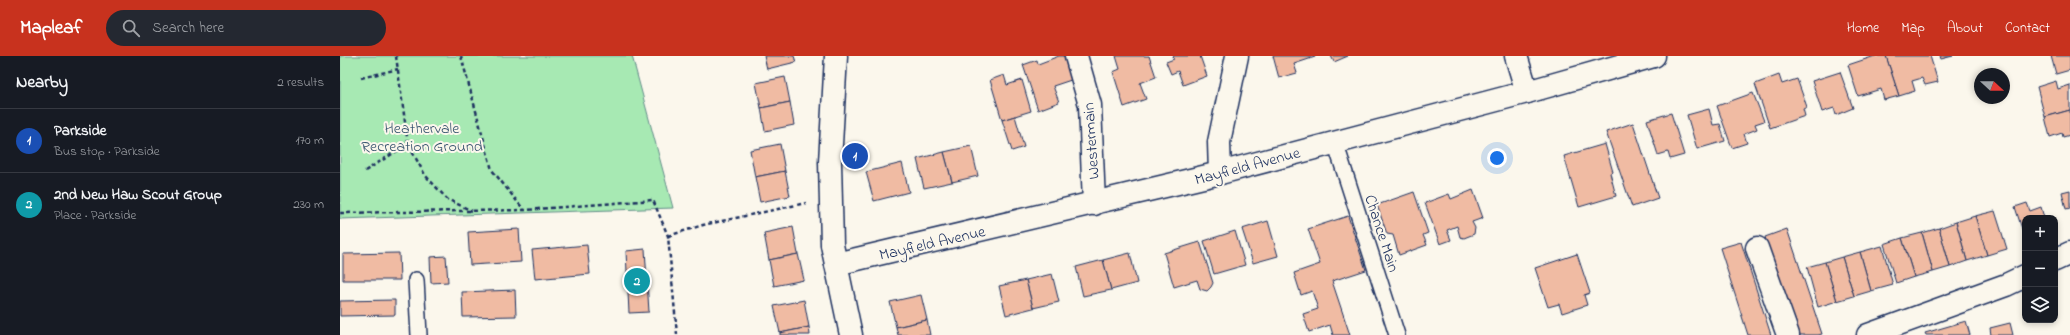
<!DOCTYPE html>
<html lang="en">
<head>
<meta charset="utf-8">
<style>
  :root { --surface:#171b24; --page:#242831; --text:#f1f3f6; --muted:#9ea1a6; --line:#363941; --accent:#c8321e }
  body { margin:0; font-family:"Indie Flower",sans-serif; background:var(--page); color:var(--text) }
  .controls { position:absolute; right:12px; bottom:12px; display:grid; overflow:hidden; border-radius:8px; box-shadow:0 2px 6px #0003 }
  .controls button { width:36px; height:36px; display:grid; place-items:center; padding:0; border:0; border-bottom:1px solid var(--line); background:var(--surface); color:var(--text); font:20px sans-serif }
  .compass { position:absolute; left:1634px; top:12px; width:36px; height:36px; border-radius:50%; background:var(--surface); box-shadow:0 2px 6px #0003; rotate:111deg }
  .you { position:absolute; left:1157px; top:102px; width:14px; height:14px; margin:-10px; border:3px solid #fff; border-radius:50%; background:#1a73e8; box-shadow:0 0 0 6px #1a73e833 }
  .badge { display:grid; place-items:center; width:26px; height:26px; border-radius:50%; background:var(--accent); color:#fff; font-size:13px; font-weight:700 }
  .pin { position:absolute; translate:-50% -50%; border:2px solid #fff; box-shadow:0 1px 4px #0006 }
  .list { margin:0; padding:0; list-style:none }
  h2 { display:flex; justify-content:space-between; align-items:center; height:52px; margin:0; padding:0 16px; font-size:17px }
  h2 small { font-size:13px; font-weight:400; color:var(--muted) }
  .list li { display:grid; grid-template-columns:26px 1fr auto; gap:12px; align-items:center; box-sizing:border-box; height:64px; padding:0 16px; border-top:1px solid var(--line) }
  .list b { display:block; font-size:15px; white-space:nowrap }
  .list p { margin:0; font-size:13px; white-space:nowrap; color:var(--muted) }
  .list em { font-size:13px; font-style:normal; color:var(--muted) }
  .icon { flex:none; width:22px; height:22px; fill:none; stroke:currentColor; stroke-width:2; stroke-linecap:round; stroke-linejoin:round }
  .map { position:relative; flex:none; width:1730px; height:279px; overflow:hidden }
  header { display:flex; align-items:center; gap:24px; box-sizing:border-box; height:56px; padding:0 20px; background:var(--accent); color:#fff }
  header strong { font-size:19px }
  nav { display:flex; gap:22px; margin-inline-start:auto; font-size:14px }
  .search { width:280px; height:36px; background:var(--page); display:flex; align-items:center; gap:10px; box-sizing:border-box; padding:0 14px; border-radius:22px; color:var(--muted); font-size:15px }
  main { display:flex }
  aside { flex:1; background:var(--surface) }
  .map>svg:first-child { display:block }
  .green { fill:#a7e9b3; stroke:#618c88 }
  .building { fill:#f0bba3; stroke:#1b2f5e }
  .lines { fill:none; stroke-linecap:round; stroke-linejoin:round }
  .lane-casing { stroke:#1b2f5e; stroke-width:18 }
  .street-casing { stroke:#1b2f5e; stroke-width:25 }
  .path { stroke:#1b2f5e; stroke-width:2.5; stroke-dasharray:4 3; stroke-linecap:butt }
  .lane { stroke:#fbf7ec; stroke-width:15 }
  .street { stroke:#fbf7ec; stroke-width:22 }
  .labels { text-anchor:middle; stroke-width:4; stroke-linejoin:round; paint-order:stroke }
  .park-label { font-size:16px; fill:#37546f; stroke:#fbf7ec }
  .street-label { font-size:16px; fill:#1b2f5e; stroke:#fbf7ec }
</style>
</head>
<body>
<header>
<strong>Mapleaf</strong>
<div class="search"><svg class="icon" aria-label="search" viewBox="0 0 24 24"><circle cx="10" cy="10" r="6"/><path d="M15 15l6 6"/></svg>Search here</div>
<nav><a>Home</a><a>Map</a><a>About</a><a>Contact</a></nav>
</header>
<main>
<aside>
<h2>Nearby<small>2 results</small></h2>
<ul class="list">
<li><span class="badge" style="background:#1a4fb4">1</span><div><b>Parkside</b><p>Bus stop · Parkside</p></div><em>170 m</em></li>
<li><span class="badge" style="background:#0f9aa8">2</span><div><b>2nd New Haw Scout Group</b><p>Place · Parkside</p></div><em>230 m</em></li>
</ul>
</aside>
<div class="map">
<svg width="1730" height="279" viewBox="0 0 1730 279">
  <rect width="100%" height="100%" fill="#fbf7ec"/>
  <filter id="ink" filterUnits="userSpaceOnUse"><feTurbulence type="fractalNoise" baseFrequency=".025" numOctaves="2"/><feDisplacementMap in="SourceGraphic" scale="8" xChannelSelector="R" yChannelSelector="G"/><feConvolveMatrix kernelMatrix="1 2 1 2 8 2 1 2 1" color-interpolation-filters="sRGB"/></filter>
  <g filter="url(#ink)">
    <polygon class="green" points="0,0 292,0 333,152 0,163"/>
    <g class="building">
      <polygon points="424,0 454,0 456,6 427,13"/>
      <polygon points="719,0 726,0 734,23 713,30 719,46 698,54 683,9 697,4 698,8"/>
      <polygon points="776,0 809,0 816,21 800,27 806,43 784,51 773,16 780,13"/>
      <polygon points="833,0 860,0 867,20 843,29 838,15 831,18 826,6 834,3"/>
      <polygon points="933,0 975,0 975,1 954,8 957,17 939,22"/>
      <polygon points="991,0 1008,0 994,6"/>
      <polygon points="1546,0 1590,0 1598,26 1585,29 1582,22 1572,25 1575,35 1559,40"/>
      <polygon points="1546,0 1559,40 1544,44 1541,33 1518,40 1508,9 1535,0"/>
      <polygon points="1600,0 1613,0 1601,3"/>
      <polygon points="1711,0 1730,0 1730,14 1716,18"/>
      <polygon points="1500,16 1513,52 1496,59 1494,52 1482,56 1472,25"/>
      <polygon points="664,19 667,29 682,24 691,55 662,64 650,24"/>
      <polygon points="1439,19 1442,28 1457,23 1467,51 1463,53 1465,60 1430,72 1415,28"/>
      <polygon points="445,21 450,46 421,52 416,27"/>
      <polygon points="1716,25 1718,33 1730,29 1730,54 1705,61 1697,31"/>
      <polygon points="1413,37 1424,65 1415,68 1417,73 1404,78 1407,87 1392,92 1377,50"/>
      <polygon points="450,46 454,69 425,75 421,52"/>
      <polygon points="1369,53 1373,69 1380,68 1385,85 1357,93 1347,59"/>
      <polygon points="1730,54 1730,79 1723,81 1722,77 1710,81 1705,61"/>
      <polygon points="1331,57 1344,99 1330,103 1328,96 1318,99 1307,64"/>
      <polygon points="675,60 684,91 672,95 662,64"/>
      <polygon points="1293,67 1318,142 1292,151 1266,76"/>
      <polygon points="440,88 445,115 415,121 410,94"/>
      <polygon points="1265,88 1273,116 1270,117 1276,140 1239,151 1224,100"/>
      <polygon points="631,90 638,120 612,126 604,96"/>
      <polygon points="604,96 612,126 584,132 577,103"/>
      <polygon points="562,107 569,136 534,145 526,116"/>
      <polygon points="445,115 450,140 420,146 415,121"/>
      <polygon points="1133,134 1143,162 1132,166 1135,172 1134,178 1124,182 1120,181 1117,170 1107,174 1111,184 1100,188 1085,147 1109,138 1111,143"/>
      <polygon points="1730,134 1730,152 1726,153 1722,136"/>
      <polygon points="1074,136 1088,177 1083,179 1087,189 1059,199 1053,179 1047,178 1037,149"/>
      <polygon points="1687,147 1690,155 1701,151 1704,162 1685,162 1685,176 1683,176 1675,151"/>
      <polygon points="1655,155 1667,193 1647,199 1635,160"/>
      <polygon points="1008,160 1026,214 992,225 1010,279 993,279 990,269 969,276 963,258 978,253 972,235 961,239 954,217 980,208 968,173"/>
      <polygon points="1635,160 1647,199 1627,205 1616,166"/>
      <polygon points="928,165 938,200 913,207 902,173"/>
      <polygon points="1616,166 1627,205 1610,211 1599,172"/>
      <polygon points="453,171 458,198 429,204 424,177"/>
      <polygon points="1599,172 1610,211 1593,216 1582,177"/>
      <polygon points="179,173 181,206 130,209 128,176"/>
      <polygon points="1447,173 1482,278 1478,279 1458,279 1425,181"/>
      <polygon points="895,175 905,209 874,218 864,185"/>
      <polygon points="1582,177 1593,216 1574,221 1562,182"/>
      <polygon points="1562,182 1574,221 1556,227 1544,188"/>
      <polygon points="860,186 873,227 871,231 867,235 860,233 857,224 834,231 824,197"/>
      <polygon points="1401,186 1431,279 1408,279 1380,192"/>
      <polygon points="247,189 250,218 195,223 192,194"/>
      <polygon points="1542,190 1553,229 1531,235 1520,196"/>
      <polygon points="305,193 309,256 289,257 286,195"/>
      <polygon points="1520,196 1531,235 1514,240 1502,201"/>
      <polygon points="59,197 60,224 3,224 3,198"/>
      <polygon points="790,197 797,227 771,234 763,204"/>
      <polygon points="458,198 464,224 434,230 429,204"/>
      <polygon points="1237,198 1250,237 1244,239 1247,249 1222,257 1219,248 1208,251 1195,212"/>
      <polygon points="106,200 108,226 91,227 90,201"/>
      <polygon points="1502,201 1514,240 1497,245 1485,206"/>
      <polygon points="763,204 771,234 743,240 736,211"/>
      <polygon points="1485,206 1497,245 1478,251 1467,211"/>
      <polygon points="712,218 719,246 693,252 686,224"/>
      <polygon points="686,224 693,252 666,259 659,230"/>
      <polygon points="175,234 176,260 123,261 122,236"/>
      <polygon points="581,239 587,264 556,271 550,246"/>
      <polygon points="55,244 55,259 0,260 0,245"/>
      <polygon points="464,244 469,271 440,277 434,250"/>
      <polygon points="587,264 590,279 558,279 556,271"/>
      <polygon points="1626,265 1630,279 1586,279 1585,277"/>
      <polygon points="1670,267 1673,279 1651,279 1650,272"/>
      <polygon points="469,271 470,279 440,279 440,277"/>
    </g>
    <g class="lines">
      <g class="lane-casing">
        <g id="lane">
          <polyline points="995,86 1057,279"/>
          <polyline points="76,224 79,279"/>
        </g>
      </g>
      <g class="street-casing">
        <g id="street">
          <polyline points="496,0 490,106 492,189 511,279"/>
          <polyline points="736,0 750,49 754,148"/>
          <polyline points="1176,0 1187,36"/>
          <polyline points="880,117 879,86 897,0"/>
          <polyline points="1417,192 1448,279"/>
          <polyline points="1715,204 1730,197"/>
          <polyline points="496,208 880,117 1187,36 1314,0"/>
          <polyline points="1528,279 1666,229 1685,220"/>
        </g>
      </g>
      <g class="path">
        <polyline points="56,0 68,88 85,119 107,143 132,155"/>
        <polyline points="121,0 152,114 184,154"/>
        <polyline points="21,22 58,13"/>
        <polyline points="25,115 68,88"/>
        <polyline points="0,157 185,154 313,144 328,180 337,279"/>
        <polyline points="328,180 363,169 466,147"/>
      </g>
      <use href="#lane" class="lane"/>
      <use href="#street" class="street"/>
    </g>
  </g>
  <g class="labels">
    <g class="park-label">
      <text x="82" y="77">Heathervale<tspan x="82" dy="18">Recreation Ground</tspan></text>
    </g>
    <g class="street-label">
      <text transform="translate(750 85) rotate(-94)" y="6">Westermain</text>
      <text transform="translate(907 109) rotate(-15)" y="6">Mayfield Avenue</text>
      <text transform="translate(1043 177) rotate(72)" y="6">Chance Main</text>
      <text transform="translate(592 186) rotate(-13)" y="6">Mayfield Avenue</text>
    </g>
  </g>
</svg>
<div class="controls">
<button>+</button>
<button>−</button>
<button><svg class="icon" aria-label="layers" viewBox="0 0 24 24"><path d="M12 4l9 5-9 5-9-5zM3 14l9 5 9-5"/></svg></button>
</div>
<svg class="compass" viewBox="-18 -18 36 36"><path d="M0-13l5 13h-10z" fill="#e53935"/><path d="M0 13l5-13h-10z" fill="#9ea1a6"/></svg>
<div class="you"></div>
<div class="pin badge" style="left:515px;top:100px;background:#1a4fb4">1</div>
<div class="pin badge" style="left:297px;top:225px;background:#0f9aa8">2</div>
</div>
</main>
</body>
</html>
